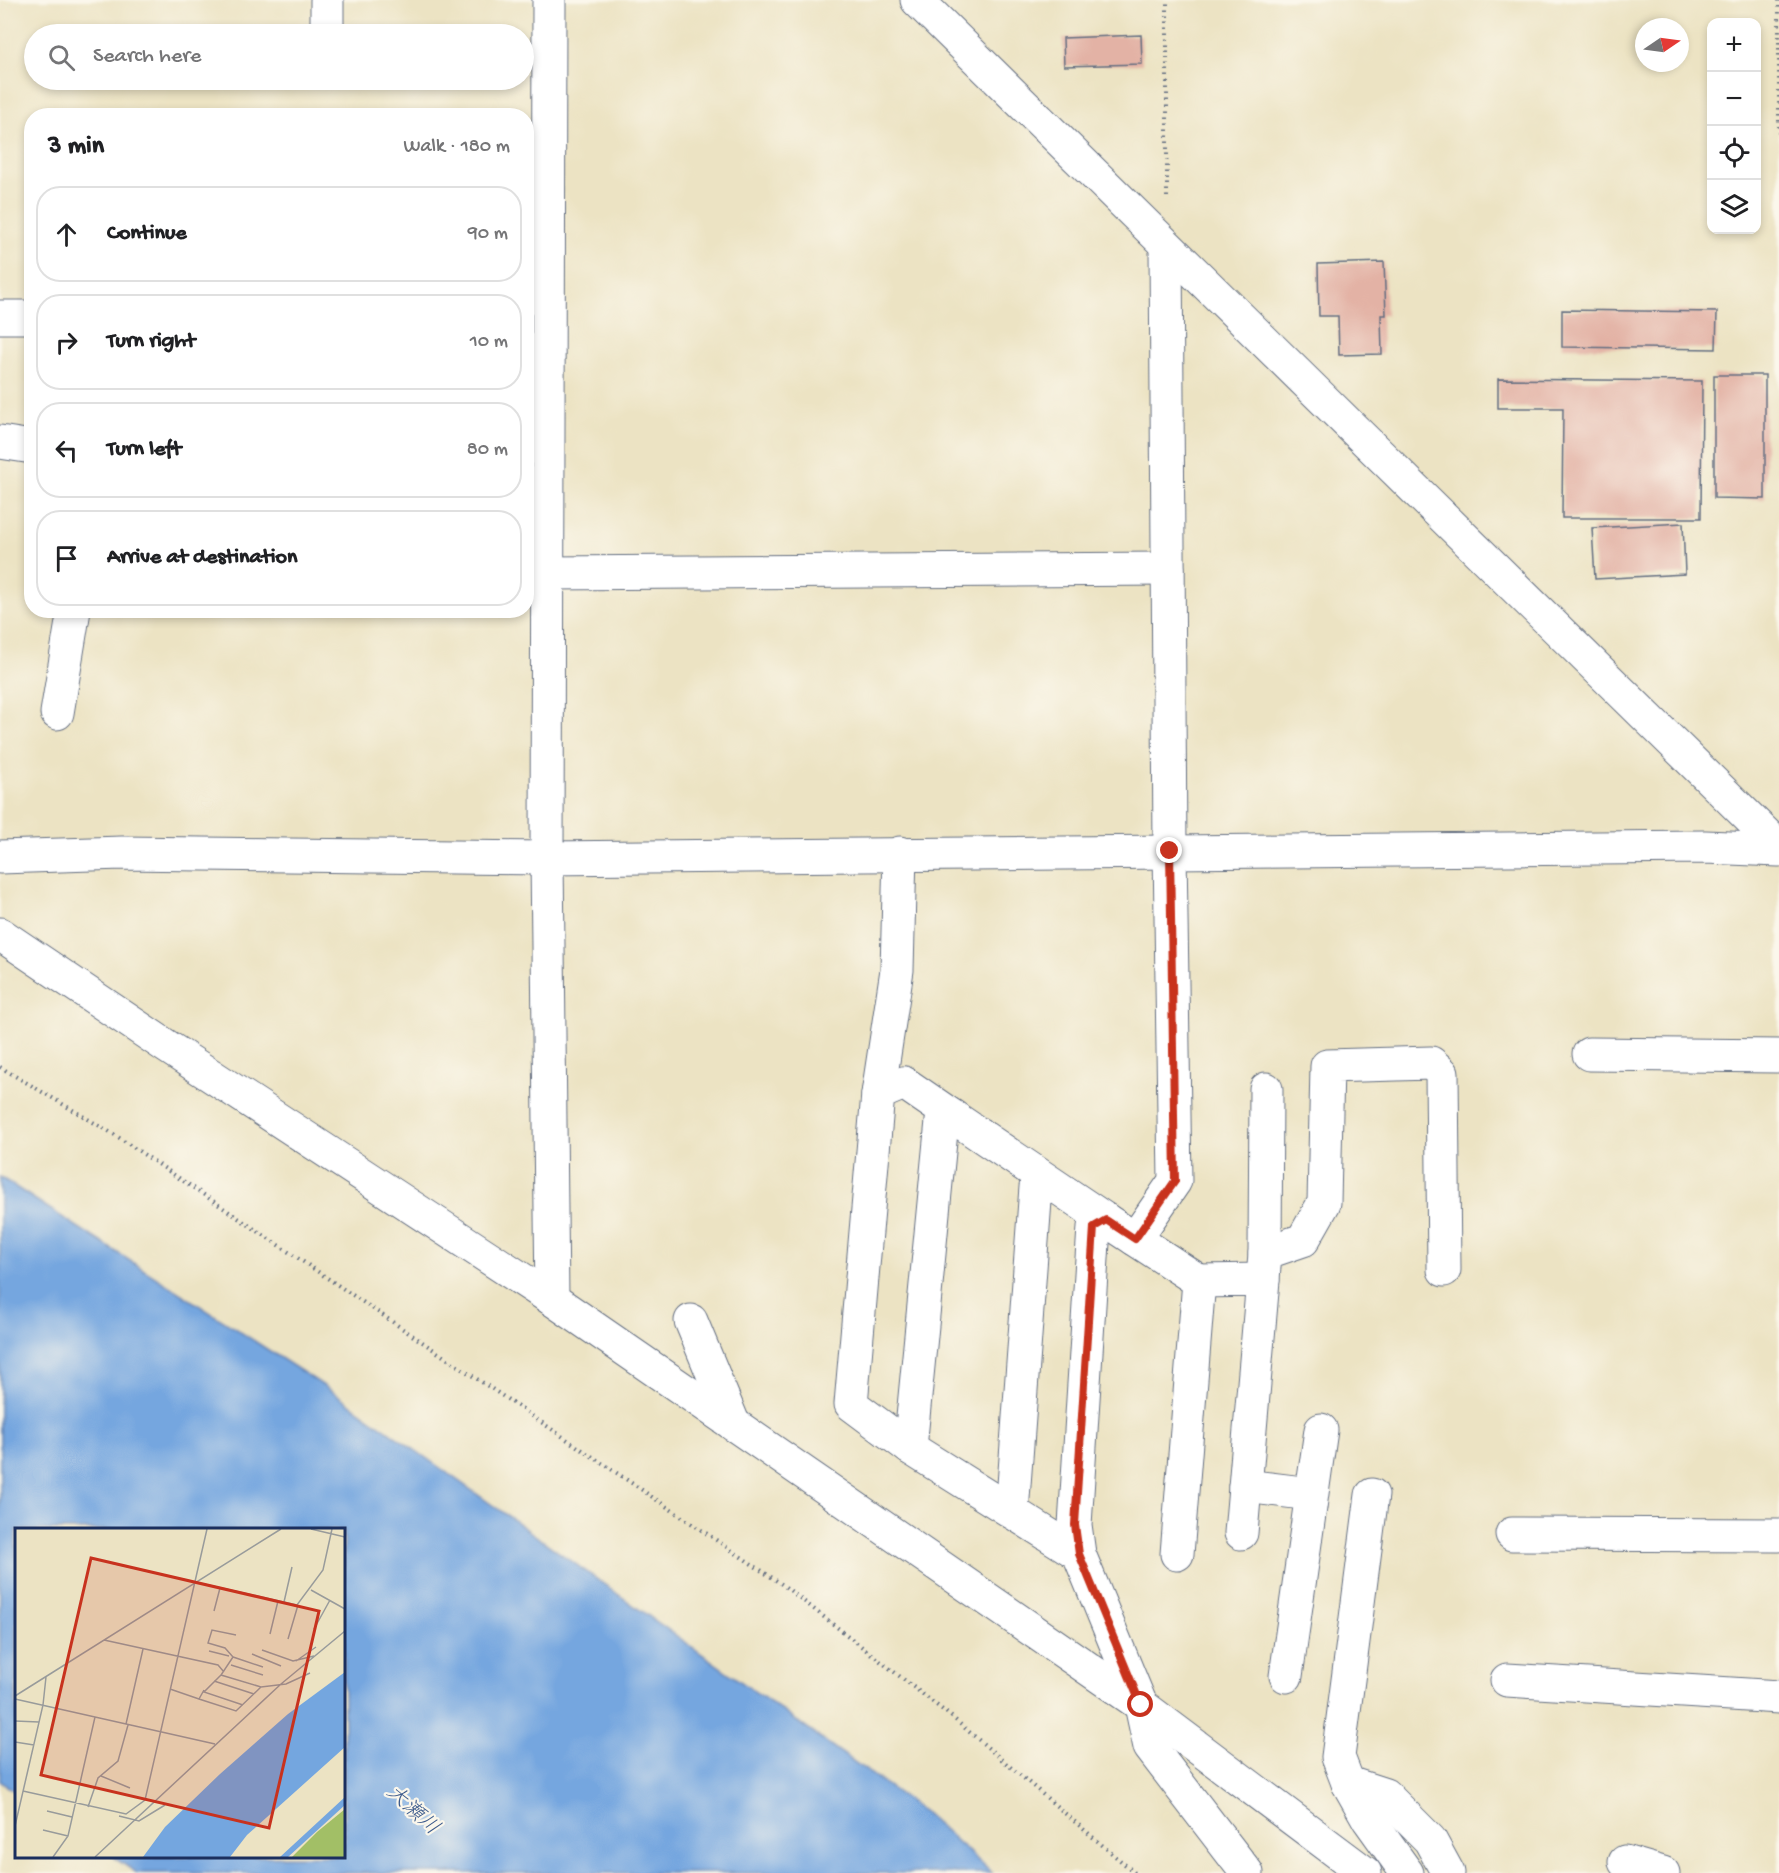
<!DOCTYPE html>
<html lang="en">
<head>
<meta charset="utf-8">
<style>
  :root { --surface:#fff; --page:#f6f6f6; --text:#202124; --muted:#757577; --line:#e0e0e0 }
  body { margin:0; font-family:"Gochi Hand","Klee One",sans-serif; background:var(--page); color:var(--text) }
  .controls { position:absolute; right:18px; top:18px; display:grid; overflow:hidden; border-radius:12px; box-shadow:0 3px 9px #0003 }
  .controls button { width:54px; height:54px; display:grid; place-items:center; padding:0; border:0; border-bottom:2px solid var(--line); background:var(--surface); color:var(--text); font:30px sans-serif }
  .compass { position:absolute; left:1635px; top:18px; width:54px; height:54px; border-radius:50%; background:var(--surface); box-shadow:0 3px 9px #0003; rotate:77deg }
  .stop { position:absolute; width:18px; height:18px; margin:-14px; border:4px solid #c8321e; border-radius:50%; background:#fff }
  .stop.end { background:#c8321e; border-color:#fff; box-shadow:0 2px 6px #0008 }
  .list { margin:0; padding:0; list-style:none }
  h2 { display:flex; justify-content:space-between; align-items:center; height:78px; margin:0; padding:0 24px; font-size:26px }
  h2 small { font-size:20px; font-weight:400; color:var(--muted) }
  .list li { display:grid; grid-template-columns:39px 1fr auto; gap:18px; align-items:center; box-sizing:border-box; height:96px; margin:0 12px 12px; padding:0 12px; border:2px solid var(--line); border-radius:24px }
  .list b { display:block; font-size:22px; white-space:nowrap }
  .list em { font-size:20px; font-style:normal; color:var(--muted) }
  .icon { flex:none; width:33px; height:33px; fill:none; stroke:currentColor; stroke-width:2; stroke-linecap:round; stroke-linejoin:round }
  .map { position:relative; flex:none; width:1779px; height:1873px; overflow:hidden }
  .search { position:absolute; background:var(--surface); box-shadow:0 3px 9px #0003; left:24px; top:24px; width:510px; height:66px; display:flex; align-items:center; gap:15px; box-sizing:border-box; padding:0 21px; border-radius:33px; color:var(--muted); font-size:22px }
  .panel { position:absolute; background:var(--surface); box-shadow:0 3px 9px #0003; left:24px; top:108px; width:510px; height:510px; border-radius:24px }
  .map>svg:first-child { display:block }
  .water { fill:#74a6df; stroke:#486a9e; stroke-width:1.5 }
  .building { fill:#e3b2a5 }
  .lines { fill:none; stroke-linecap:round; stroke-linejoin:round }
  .minor-casing { stroke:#646e81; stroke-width:35 }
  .path { stroke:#646e81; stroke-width:4; stroke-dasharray:1.5 4.5; stroke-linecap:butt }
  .minor { stroke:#fff; stroke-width:33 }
  .route { stroke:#c8321e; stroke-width:8 }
  .labels { text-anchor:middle; stroke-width:4.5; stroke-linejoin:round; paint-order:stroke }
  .water-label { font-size:21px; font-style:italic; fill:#3a598b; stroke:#fbf7ec }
  .inset-road { fill:none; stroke:#989b9b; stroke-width:1.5 }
  .view { fill:#c8321e; fill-opacity:0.15; stroke:#c8321e; stroke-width:3 }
  .inset-edge { fill:none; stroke:#1b2f5e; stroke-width:3 }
</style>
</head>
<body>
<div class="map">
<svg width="1779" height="1873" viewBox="0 0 1779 1873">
  <rect width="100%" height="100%" fill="#fbf7ec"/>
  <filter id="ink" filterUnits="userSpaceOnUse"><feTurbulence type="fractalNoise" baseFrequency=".0167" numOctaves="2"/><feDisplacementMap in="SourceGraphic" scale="12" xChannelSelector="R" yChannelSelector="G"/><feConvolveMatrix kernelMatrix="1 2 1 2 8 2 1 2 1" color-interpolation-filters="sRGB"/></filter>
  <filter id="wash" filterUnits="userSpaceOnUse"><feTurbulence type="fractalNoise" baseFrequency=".008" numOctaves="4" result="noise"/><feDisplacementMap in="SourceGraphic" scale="24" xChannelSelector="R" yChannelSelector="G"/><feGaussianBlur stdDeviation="1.35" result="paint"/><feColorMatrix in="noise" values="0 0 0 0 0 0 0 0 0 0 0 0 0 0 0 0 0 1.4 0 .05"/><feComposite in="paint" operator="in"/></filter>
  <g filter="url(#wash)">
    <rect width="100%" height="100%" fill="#ece3c3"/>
    <polygon class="water" points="0,1177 332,1391 923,1811 992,1873 137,1873 113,1857 344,1856 344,1530 16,1530 16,1792 0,1781"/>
    <g id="blocks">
      <g class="building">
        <polygon points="1141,35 1142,64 1064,66 1063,38"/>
        <polygon points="1384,262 1386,315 1381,315 1382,354 1339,355 1338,316 1319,316 1318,264"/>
        <polygon points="1562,310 1717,312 1716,349 1562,347"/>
        <polygon points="1714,375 1765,375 1765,499 1714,498"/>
        <polygon points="1498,379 1702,381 1701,518 1562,518 1563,408 1498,408"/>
        <polygon points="1683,523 1685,574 1595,579 1592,528"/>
      </g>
    </g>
  </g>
  <g filter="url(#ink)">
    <use href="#blocks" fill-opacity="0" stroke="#646e81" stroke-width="1.5"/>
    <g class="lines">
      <g class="minor-casing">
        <g id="minor">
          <polyline points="549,0 547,858 552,1299"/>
          <polyline points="917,0 1779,847"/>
          <polyline points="327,23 327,0"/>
          <polyline points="0,317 32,317"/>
          <polyline points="0,442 32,447"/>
          <polyline points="548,573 1168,569"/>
          <polyline points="57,713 74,610"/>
          <polyline points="0,857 122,853 547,858 1705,847 1779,850"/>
          <polyline points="0,934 166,1046 552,1299 1141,1705 1365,1873"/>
          <polyline points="1589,1054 1779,1056"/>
          <polyline points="878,1094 897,970 900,853"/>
          <polyline points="952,1116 904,1083 878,1094 851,1404 910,1448 1079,1554"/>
          <polyline points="1135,1239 1175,1181 1170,851 1166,247"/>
          <polyline points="1265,1253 1266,1089"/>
          <polyline points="1263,1280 1265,1253 1303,1240 1324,1203 1327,1066 1431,1063 1442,1073 1444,1270"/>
          <polyline points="691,1321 734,1425"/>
          <polyline points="910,1448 942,1121 952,1116 1106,1220"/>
          <polyline points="1245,1486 1311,1494"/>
          <polyline points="1372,1495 1338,1757 1348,1783 1369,1820 1407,1873"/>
          <polyline points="1012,1512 1036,1187 1047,1181"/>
          <polyline points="1241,1533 1263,1280 1199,1281 1106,1220 1094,1227 1075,1525 1079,1554 1141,1705 1150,1747 1247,1873"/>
          <polyline points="1512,1534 1779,1535"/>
          <polyline points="1177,1554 1199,1281"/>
          <polyline points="1286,1676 1321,1430"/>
          <polyline points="1507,1680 1779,1697"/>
          <polyline points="1348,1783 1385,1795 1430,1840 1448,1873"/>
          <polyline points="1625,1862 1663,1873"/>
        </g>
      </g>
      <g class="path">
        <polyline points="1779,0 1779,154"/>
        <polyline points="1167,197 1167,0"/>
        <polyline points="0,1067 115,1135 783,1585 953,1718 1135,1873"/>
      </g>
      <use href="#minor" class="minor"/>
    </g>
  </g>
  <g class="lines" filter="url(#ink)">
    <polyline class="route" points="1141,1705 1079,1554 1075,1525 1094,1227 1106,1220 1135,1239 1175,1181 1170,851"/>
  </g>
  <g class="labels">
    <g class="water-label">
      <text transform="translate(414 1809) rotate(42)" y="7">大瀬川</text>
    </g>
  </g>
  <g transform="translate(15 1528)">
    <rect width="330" height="330" fill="#ece3c3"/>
    <path d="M330 281V329H277L302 304Z" fill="#a2bf66"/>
    <path d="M330 144V219L232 307 215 329H128L150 299 205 246 273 186ZM330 269V277L273 329H265Z" fill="#74a6df"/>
    <path class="inset-road" d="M296 1 330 9M96 35 282 77 308 42 317 1M296 62 330 81M269 74 277 39M199 83 205 60M299 101 315 72M255 106 263 73M273 111 283 77M89 112 203 137 209 144M247 122 278 133 299 128M194 123 214 128M237 126 266 138M218 129 210 120 193 115 197 102 221 107M281 133 301 119M216 137 248 147M248 139 218 129 206 147 246 159 271 156 295 145M206 147 189 164 228 177M199 153 239 166M155 161 184 171M189 162 184 171 221 183 246 159M0 168 266 1M0 171 200 216M0 193 24 194M111 196 128 121M0 214 19 217M86 248 115 260M8 263 111 286 130 272 192 1M73 279 83 250 103 233 113 197M32 283 57 289M104 288 124 293 150 277M0 298 28 177 31 149M28 302 53 308M38 329 53 308 80 189M80 329 266 156 330 103"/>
    <path class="view" d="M76 30 304 83 254 300 26 247Z"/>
    <rect width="330" height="330" class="inset-edge"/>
  </g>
</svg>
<div class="controls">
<button>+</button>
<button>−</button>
<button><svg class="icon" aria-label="locate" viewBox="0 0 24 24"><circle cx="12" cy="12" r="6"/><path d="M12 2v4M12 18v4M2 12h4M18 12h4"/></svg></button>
<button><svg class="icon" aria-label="layers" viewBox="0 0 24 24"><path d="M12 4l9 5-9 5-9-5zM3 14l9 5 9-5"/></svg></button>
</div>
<svg class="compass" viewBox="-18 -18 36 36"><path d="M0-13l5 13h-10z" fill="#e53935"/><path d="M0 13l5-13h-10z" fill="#757577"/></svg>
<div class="stop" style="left:1141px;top:1705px"></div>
<div class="stop end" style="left:1170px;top:851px"></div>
<div class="search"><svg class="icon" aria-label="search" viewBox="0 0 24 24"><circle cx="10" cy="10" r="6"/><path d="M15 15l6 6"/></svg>Search here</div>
<section class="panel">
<h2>3 min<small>Walk · 180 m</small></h2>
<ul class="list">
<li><svg class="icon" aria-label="ahead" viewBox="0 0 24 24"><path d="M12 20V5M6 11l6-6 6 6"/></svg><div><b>Continue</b></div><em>90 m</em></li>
<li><svg class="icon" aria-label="right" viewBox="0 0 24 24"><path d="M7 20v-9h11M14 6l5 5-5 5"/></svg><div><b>Turn right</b></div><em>10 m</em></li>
<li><svg class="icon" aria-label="left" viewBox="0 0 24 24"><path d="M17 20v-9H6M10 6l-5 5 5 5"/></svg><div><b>Turn left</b></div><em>80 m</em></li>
<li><svg class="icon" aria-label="arrive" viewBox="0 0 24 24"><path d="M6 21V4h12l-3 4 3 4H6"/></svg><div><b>Arrive at destination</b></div></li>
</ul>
</section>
</div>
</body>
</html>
